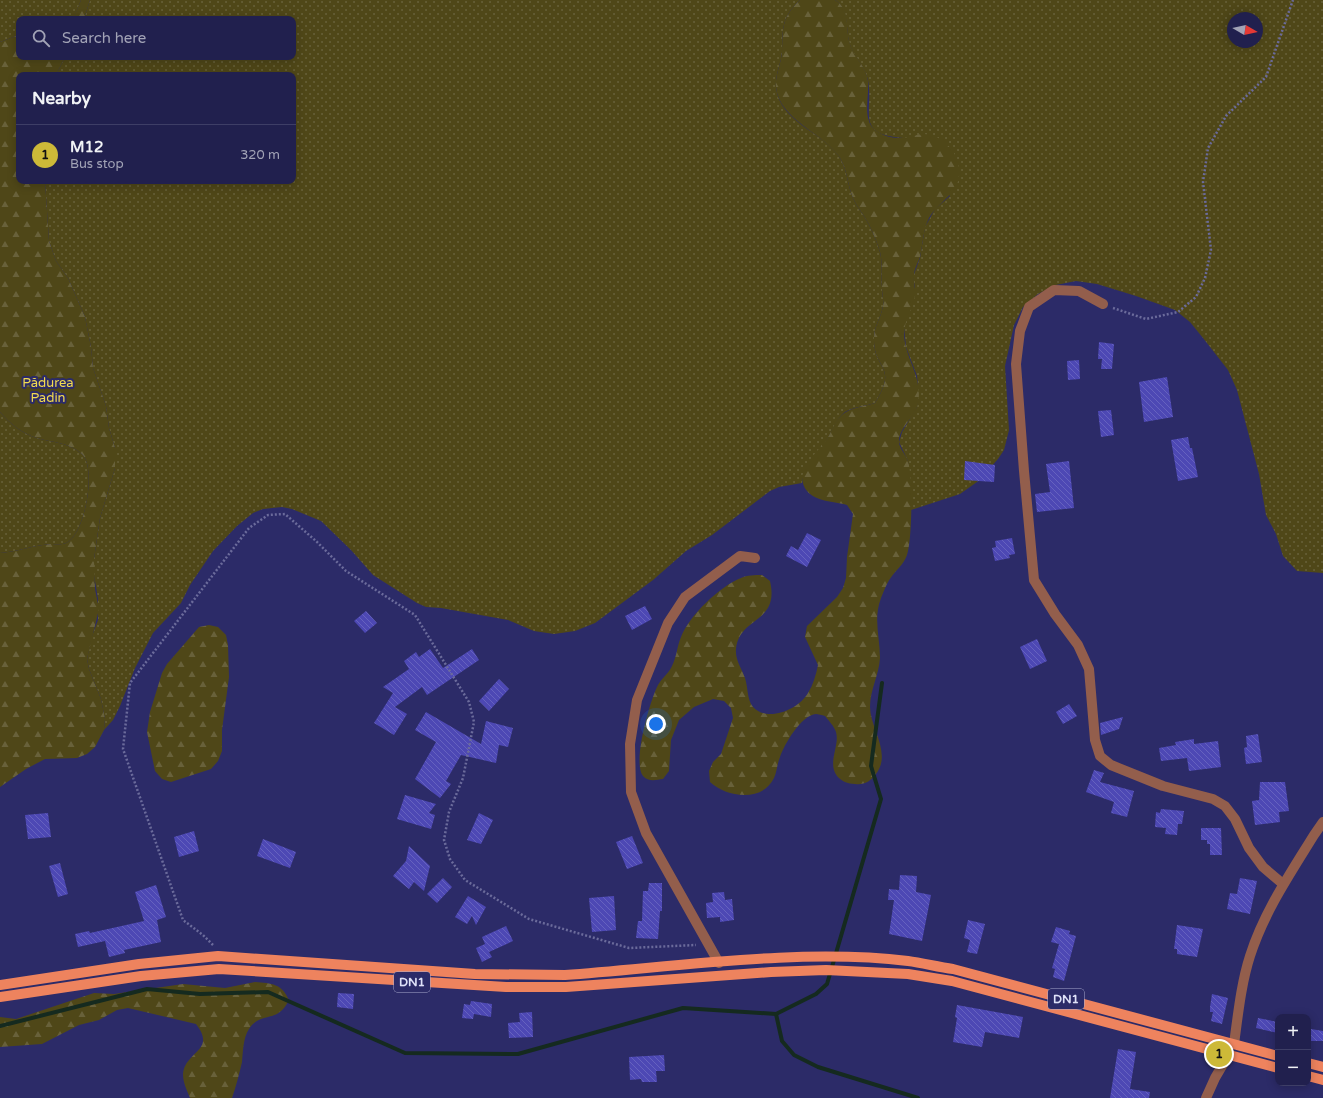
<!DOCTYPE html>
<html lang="en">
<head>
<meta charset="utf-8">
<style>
  :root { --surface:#21204e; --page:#2d2d58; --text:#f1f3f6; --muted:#a2a3b6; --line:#3e3e66; --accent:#cdb938 }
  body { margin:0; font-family:"Varela Round",sans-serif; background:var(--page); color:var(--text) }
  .controls { position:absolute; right:12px; bottom:12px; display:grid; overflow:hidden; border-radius:8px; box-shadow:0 2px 10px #0003 }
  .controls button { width:36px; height:36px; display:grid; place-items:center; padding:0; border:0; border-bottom:1px solid var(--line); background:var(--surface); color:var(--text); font:20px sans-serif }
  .compass { position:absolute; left:1227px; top:12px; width:36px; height:36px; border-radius:50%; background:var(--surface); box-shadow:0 2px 10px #0003; rotate:99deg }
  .you { position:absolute; left:656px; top:724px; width:14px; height:14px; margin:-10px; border:3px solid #fff; border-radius:50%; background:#1a73e8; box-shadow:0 0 0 6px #1a73e833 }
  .badge { display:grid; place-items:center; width:26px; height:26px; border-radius:50%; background:var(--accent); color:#111; font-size:13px; font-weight:700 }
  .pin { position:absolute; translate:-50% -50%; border:2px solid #fff; box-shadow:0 1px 4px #0006 }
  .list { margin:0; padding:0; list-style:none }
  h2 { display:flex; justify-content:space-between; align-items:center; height:52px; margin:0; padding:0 16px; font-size:17px }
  h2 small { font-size:13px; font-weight:400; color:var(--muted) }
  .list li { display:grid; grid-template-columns:26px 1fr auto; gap:12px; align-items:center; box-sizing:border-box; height:60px; padding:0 16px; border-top:1px solid var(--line) }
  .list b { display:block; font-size:15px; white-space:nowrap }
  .list p { margin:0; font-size:13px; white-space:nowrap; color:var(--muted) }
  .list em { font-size:13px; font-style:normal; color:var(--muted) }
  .icon { flex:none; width:22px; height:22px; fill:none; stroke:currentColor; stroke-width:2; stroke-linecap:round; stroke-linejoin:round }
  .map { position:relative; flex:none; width:1323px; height:1098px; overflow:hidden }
  .search { position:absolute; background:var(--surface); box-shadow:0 2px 10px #0003; left:16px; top:16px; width:280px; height:44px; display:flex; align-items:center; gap:10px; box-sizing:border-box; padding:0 14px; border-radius:8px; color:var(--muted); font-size:15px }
  .panel { position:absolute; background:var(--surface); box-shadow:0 2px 10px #0003; left:16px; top:72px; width:280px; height:112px; border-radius:8px }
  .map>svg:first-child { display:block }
  .grass { fill:url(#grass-dots); fill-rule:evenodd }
  .forest { fill:url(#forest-firs) }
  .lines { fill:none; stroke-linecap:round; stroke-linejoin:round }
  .stream { stroke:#152a1f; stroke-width:4 }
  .building { fill:url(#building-back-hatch) }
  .path { stroke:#6b6b9b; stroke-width:2.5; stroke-dasharray:2 2; stroke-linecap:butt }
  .minor { stroke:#935e4c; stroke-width:10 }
  .major { stroke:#ee835e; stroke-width:10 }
  .labels { text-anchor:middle; stroke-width:4; stroke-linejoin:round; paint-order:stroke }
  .shield { fill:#2c2b68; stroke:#a9abce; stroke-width:1 }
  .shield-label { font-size:12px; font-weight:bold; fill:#dfe2f9 }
  .park-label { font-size:13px; fill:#f2db4f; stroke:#2c2b68 }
</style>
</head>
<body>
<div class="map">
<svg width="1323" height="1098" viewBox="0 0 1323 1098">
  <defs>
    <pattern id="grass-dots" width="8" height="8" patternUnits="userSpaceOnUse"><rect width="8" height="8" fill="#4f4718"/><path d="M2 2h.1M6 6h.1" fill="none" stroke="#68613a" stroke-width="1.8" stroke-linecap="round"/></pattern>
    <pattern id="forest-firs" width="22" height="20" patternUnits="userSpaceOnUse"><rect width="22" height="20" fill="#4f4718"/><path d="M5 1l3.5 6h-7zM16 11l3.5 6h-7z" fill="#68613a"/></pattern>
    <pattern id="building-back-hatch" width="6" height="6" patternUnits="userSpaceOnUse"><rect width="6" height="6" fill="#4d48b4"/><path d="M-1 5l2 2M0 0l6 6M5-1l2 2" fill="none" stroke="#6662bf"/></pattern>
  </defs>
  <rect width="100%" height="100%" fill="#2c2b68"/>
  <g class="grass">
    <polygon points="0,0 81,0 74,18 19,19 19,35 0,42"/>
    <path d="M90 0H800C781 18 783 28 782 52 781 64 775 75 776 87 779 122 824 132 840 158 848 172 847 184 853 198 856 205 860 210 864 216 871 227 876 239 880 252 883 265 881 276 882 288 882 294 884 301 883 306 881 318 874 326 874 338 873 371 899 364 875 403 866 406 853 407 845 412 837 418 833 429 828 438 818 455 805 462 802 483L779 487 770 491 712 535 686 551 653 580 595 623 575 631 554 634 534 631 508 620 441 608 426 607 417 603 373 575 351 550 321 521 292 509 282 507 263 509 253 513 237 526 213 551 190 585 181 603 153 633 135 668 120 706 113 720 104 730 105 719 101 699 89 669 87 659 91 639 98 620V599L93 569 94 559 100 518 115 468V448L109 428 106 406 93 368 91 347 85 317 68 278 56 261 49 241 45 181H293V75H56L65 57H293V19H84Z"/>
    <path d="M835 0H1323V573L1297 571 1283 556 1276 534 1266 515 1259 474 1237 390 1228 370 1203 338 1190 322 1175 310 1136 296 1097 284 1076 281 1056 285 1038 294 1023 307 1014 325 1005 366 1009 430 1004 450 998 459 977 482 960 494 911 510 908 461 899 442 902 432 917 407 918 386 917 376 906 347 904 327 915 287 913 277 920 258 925 227 935 209 950 196 903 138C854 135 874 112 868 80 865 66 853 56 849 42 846 28 849 9 835 0ZM1233 18H1257V42H1233Z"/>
    <path d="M0 412C9 423 23 434 37 438 54 443 68 442 82 454 97 468 85 535 66 543 62 545 55 544 51 544 34 545 17 552 0 553Z"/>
  </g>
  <g class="forest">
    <polygon points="81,0 90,0 84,19 68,19 74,17"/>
    <path d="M800 0H835C850 9 846 27 849 41 853 56 866 66 868 81 869 93 865 111 869 121 872 133 891 139 902 138 909 138 915 135 922 134 938 133 955 148 958 163 965 192 941 198 929 218 923 230 923 244 920 257 918 263 914 269 914 276 913 282 916 289 915 296 913 309 904 320 904 334 905 360 925 379 917 407 913 419 898 429 899 443 900 449 906 455 908 461 913 478 912 533 908 551 906 562 898 568 892 576 887 582 884 591 881 598 873 619 880 637 880 658 879 675 870 690 870 707 870 728 892 753 876 774 870 782 864 785 855 784 848 784 841 781 837 776 827 763 840 746 836 732 834 726 829 721 825 716 822 715 818 714 816 714 801 715 784 745 780 757 777 764 777 772 774 778 762 803 726 797 710 782L709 771 713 762 721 754 733 718 731 708 724 701 713 699 694 707 679 720 671 740 669 771 663 779C656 780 648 782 643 776 632 763 650 700 658 685 662 678 669 673 672 666 677 656 677 646 681 637 689 616 720 586 741 578 747 575 755 575 762 575L770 581C780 624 739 616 736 649 735 660 742 669 745 678 748 687 747 700 753 707 768 723 799 709 808 693 813 685 816 675 818 665L805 637 807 626 837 597 843 588 846 578 847 557 853 514 847 505C834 501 816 502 807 491 792 473 817 453 827 439 833 430 835 418 846 412 854 407 866 406 875 403 899 364 873 371 874 338 874 326 881 318 883 306 884 301 882 294 882 288 881 276 883 265 880 252 876 239 871 227 864 216 860 210 856 205 853 198 847 184 848 172 840 158 824 133 779 120 776 87 775 75 781 64 782 52 783 28 781 18 800 0Z"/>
    <path d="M19 35V57H65L56 75H19V181H45L49 241 56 261 68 278 85 317 91 347 93 368 106 406 109 428 115 448V468L100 518 94 559 95 589 99 609 87 659 89 669 101 699 105 719 104 730 95 747 87 754 77 758 45 759 26 769 0 787V553C17 552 34 545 51 544 55 544 62 545 66 543 85 535 97 468 82 454 68 442 54 443 37 438 23 434 9 423 0 412V42Z"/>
    <polygon points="209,625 218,627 226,635 228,645 229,677 222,730 222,751 218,761 211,769 171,782 162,779 155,771 147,732 150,712 162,673 167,664 199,627"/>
    <path d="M255 982C272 983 282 984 289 1000 277 1025 261 1010 249 1029 243 1038 243 1052 242 1062 239 1075 236 1086 232 1098H190C187 1090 183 1083 183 1074 185 1051 217 1051 196 1024L128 1008 117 1010 99 1020 79 1025 42 1044 0 1047V1017L16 1019 94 993 114 994 183 984 225 988Z"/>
  </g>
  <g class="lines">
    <g class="stream">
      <polyline points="776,1014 782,1041 794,1055 818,1067 918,1098"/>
      <polyline points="0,1026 147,989 200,994 268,992 405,1053 518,1054 683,1008 776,1014 816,994 827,984 881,799 871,766 882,683"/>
    </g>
  </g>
  <g class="building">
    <polygon points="1099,342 1114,344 1112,369 1101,369 1102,359 1098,359"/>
    <polygon points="1079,360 1080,379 1068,380 1067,361"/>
    <polygon points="1167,377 1173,417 1144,422 1139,382"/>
    <polygon points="1111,410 1114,435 1101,437 1098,411"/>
    <polygon points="1188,437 1190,448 1192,448 1198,477 1178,481 1171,440"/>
    <polygon points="965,461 995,465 994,482 964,480"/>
    <polygon points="1069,461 1074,508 1037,512 1035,494 1050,492 1046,464"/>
    <polygon points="807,533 821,540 807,567 786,556 791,546 798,550"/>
    <polygon points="1012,538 1015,554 1009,555 1010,558 995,561 992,548 996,547 995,541"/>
    <polygon points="645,606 652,619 632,630 625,616"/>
    <polygon points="366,611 377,623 365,633 354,621"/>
    <polygon points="1037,639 1047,661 1030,669 1020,647"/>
    <polygon points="430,649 443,668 472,649 479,660 427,695 422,687 395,707 407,714 394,735 374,723 393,693 383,687 409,669 404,661 416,652 419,657"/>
    <polygon points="499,679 509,689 489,711 479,701"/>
    <polygon points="1069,704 1077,716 1063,724 1056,712"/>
    <polygon points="426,712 481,744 486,721 513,728 508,747 499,745 496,763 461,755 446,781 451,784 440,798 415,779 436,742 415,730"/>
    <polygon points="1123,717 1119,729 1101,735 1100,723"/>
    <polygon points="1258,734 1262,762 1246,764 1244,748 1247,747 1246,736"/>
    <polygon points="1194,739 1194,744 1218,741 1221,767 1189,771 1187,758 1161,761 1159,748 1176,745 1175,742"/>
    <polygon points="1094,770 1104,773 1100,782 1134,791 1127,817 1111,813 1114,802 1086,792"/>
    <polygon points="1260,782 1285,782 1289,811 1279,812 1280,822 1255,825 1252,801 1259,800"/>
    <polygon points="405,795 436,804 429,813 435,815 431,829 397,819"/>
    <polygon points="1161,809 1184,811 1182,824 1178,824 1177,835 1165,834 1166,828 1155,827 1156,812 1160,813"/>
    <polygon points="48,813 51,837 28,839 25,815"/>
    <polygon points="479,813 493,820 481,844 467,840"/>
    <polygon points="1201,828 1221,828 1222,855 1210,855 1210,844 1207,844 1207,840 1201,840"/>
    <polygon points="194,831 199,851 179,857 174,837"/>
    <polygon points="632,836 643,863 627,869 616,842"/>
    <polygon points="263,839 296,852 290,868 257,856"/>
    <polygon points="409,846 430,866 424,891 414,882 409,889 393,876 406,861"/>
    <polygon points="60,863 68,894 58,897 49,866"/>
    <polygon points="900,875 917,876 916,892 931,895 922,941 889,934 894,900 888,900 889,889 899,890"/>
    <polygon points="443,878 452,887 437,903 427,894"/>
    <polygon points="1240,878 1257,881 1250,914 1227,909 1230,893 1237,894"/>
    <polygon points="649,883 662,883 662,911 660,911 658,939 636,938 638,921 642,921 643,891 648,891"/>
    <polygon points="156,885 166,917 157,920 161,942 124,950 125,953 109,957 105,941 78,947 75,934 89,931 90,933 144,921 135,892"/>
    <polygon points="724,892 725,900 732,899 734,920 720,922 720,917 707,918 706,903 713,902 712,893"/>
    <polygon points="468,896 486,907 476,925 472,916 467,924 455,917"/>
    <polygon points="614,896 616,930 592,932 589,898"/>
    <polygon points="968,920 985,924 977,954 967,952 970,940 964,938"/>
    <polygon points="1177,925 1203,929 1197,957 1177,954 1177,949 1174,949"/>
    <polygon points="506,926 513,941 489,952 492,957 482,962 476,948 485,944 482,937"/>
    <polygon points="1056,927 1070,931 1069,934 1076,936 1064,981 1053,977 1055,969 1052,968 1059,944 1051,942"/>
    <polygon points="338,993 354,994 353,1009 337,1007"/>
    <polygon points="1212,994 1228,998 1222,1024 1211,1021 1213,1012 1210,1012 1210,1007"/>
    <polygon points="471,1001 492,1004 491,1017 474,1014 473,1019 462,1018 464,1004 470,1005"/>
    <polygon points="957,1005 1023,1017 1019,1038 985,1032 982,1047 953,1042 957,1018 955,1017"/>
    <polygon points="532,1012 533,1037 509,1038 508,1023 520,1022 519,1013"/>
    <polygon points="1258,1018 1278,1022 1278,1033 1256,1028"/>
    <polygon points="1311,1029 1323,1031 1323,1041 1311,1041"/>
    <polygon points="1118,1049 1136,1052 1130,1089 1150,1092 1149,1098 1110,1098"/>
    <polygon points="664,1055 665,1071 656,1071 657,1082 642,1082 641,1079 630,1080 629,1057"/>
  </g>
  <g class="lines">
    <g class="path">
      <polyline points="1113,308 1146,319 1178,312 1196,297 1205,278 1211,250 1203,182 1208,148 1226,116 1266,77 1293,0"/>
      <polyline points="213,945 203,935 183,920 123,749 130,683 249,528 268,515 285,514 316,541 346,571 415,615 469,702 474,722 463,778 449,812 444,840 450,859 465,880 529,919 629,948 696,945"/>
    </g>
    <g class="minor">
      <polyline points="1103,304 1079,291 1054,290 1029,307 1020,331 1016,364 1024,471 1034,580 1055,614 1078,645 1089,669 1095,740 1100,756 1111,765 1163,786 1213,799 1225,806 1235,819 1249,848 1263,867 1283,884"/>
      <polyline points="719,963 646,833 631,792 630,744 637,700 668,623 685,597 740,556 755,558"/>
      <path d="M1234 1044C1238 1015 1241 984 1250 956 1264 912 1290 874 1314 835L1323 822"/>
      <polyline points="1206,1098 1215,1078 1229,1054"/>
    </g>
    <g class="major">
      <path d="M0 985 139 964 218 956 475 974 565 975C675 967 799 948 908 961 923 963 938 967 953 969L1278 1056"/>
      <polyline points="0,997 141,976 219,969 506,987 566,987 771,972 826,970 908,974 952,981 1278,1068"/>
      <polyline points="1308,1063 1323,1067"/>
      <polyline points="1308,1076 1323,1080"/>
    </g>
  </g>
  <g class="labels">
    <g class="shield">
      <rect x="394" y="972" width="36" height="20" rx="3"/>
      <rect x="1048" y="989" width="36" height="20" rx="3"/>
    </g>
    <g class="shield-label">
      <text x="412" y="986">DN1</text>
      <text x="1066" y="1003">DN1</text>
    </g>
    <g class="park-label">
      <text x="48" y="387">Pădurea<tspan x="48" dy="15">Padin</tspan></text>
    </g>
  </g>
</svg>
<div class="controls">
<button>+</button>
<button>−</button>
</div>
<svg class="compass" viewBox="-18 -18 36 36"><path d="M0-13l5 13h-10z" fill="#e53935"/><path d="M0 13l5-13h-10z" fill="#a2a3b6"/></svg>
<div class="you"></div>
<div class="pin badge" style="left:1219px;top:1054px">1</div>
<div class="search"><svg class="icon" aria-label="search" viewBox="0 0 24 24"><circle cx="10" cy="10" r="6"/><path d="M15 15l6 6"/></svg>Search here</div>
<section class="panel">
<h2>Nearby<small></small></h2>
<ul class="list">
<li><span class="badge">1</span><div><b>M12</b><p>Bus stop</p></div><em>320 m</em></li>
</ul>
</section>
</div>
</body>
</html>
